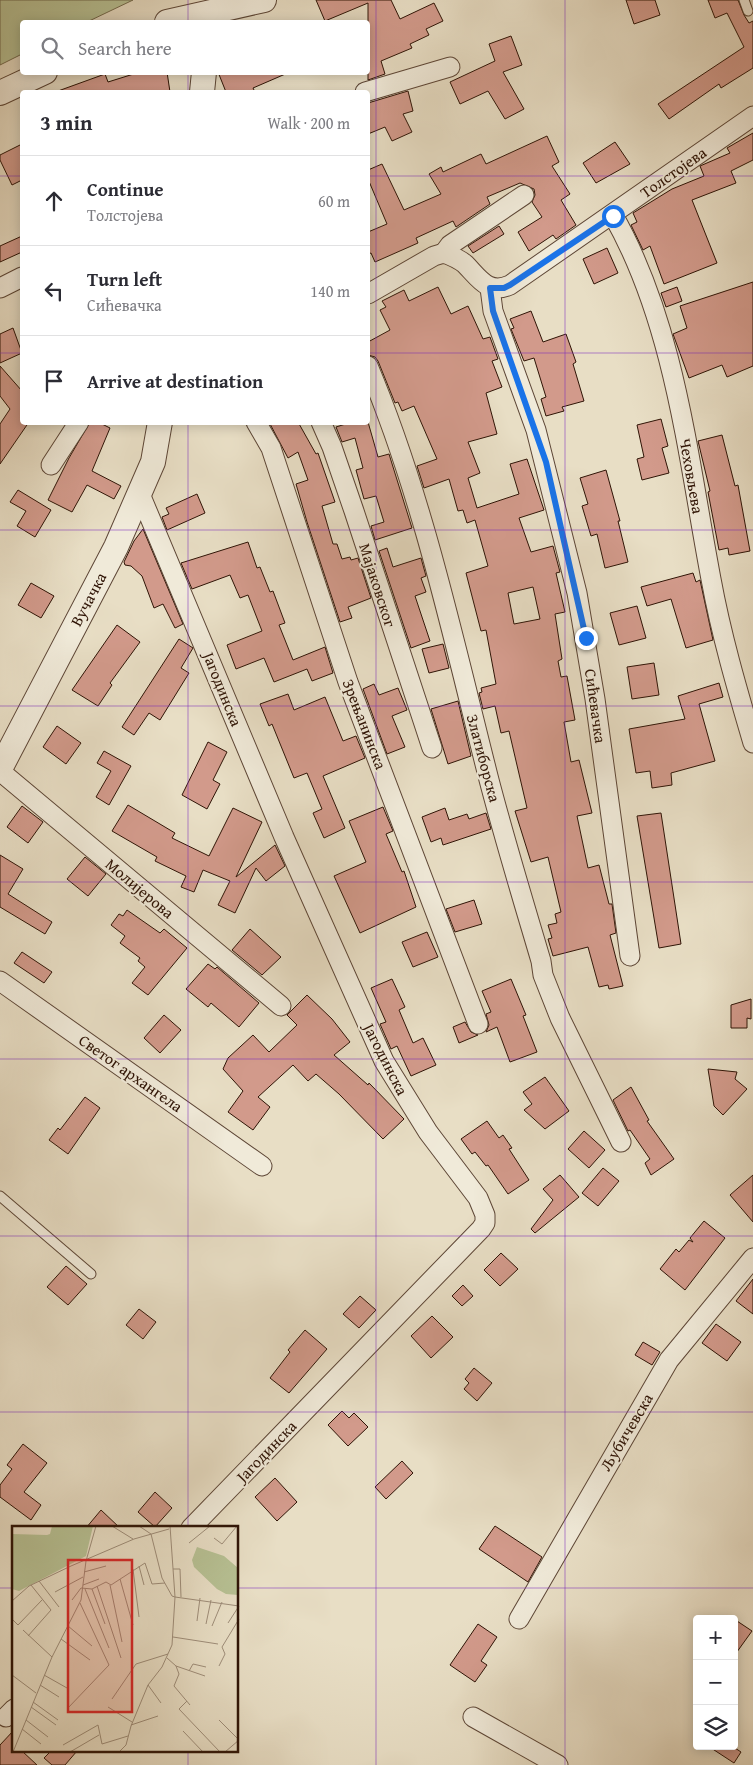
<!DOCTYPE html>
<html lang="en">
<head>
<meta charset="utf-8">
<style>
  :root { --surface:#fff; --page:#f7f7f7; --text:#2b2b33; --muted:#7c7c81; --line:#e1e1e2 }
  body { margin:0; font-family:"Gentium Book Plus",serif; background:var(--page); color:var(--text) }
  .controls { position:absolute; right:15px; bottom:15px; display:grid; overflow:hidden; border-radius:5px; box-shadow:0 2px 12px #0003 }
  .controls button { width:45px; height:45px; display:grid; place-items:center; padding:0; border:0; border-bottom:1px solid var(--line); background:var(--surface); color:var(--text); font:25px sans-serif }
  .stop { position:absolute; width:15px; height:15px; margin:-11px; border:4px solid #1a73e8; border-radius:50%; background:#fff }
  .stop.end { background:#1a73e8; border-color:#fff; box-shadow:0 1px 5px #0008 }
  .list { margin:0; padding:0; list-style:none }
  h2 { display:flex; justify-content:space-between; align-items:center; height:65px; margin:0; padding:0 20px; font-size:21px }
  h2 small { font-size:16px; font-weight:400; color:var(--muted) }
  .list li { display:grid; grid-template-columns:32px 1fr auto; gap:15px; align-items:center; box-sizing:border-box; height:90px; padding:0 20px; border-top:1px solid var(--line) }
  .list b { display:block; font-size:19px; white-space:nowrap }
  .list p { margin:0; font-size:16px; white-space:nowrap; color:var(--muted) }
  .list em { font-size:16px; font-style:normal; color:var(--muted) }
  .icon { flex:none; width:28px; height:28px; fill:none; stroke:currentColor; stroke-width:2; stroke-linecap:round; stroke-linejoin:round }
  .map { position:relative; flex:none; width:753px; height:1765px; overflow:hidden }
  .search { position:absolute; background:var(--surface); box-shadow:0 2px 12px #0003; left:20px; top:20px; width:350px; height:55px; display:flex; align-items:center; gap:12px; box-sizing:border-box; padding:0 18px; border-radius:5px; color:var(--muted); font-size:19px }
  .panel { position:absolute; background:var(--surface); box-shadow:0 2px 12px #0003; left:20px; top:90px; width:350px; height:335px; border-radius:5px }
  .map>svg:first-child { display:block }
  .green { fill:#b7c194; stroke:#736a4d }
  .building { fill:#d29a8b; stroke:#2f1406; fill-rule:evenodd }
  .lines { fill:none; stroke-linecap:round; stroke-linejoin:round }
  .service-casing { stroke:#5d4636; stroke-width:11 }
  .minor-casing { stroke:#5d4636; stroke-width:21 }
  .tertiary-casing { stroke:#5d4636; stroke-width:26 }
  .service { stroke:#f0ead9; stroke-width:9 }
  .minor { stroke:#f0ead9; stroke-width:19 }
  .tertiary { stroke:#f0ead9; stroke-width:24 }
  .route { stroke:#1a73e8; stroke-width:6 }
  .grid { fill:none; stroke:#7b2cbf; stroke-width:1; stroke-opacity:0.55 }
  .labels { text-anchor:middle; stroke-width:4; stroke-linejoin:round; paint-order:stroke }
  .street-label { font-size:16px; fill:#2f1406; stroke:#f0ead9 }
  .inset-road { fill:none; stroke:#9e8d79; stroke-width:1 }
  .view { fill:#d62828; fill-opacity:0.15; stroke:#d62828; stroke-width:2.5 }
  .inset-edge { fill:none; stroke:#2f1406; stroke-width:2.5 }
</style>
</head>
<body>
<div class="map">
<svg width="753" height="1765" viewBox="0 0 753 1765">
  <rect width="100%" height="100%" fill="#e8dec5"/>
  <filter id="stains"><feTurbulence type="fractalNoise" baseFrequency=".004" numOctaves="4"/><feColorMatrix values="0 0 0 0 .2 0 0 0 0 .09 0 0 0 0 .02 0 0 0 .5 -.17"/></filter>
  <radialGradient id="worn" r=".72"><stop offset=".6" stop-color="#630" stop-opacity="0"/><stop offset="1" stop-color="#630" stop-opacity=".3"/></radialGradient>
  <polygon class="green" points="0,0 133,0 87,22 22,22 22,54 0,65"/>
  <g class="building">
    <polygon points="316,0 391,0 400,19 434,3 443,21 426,29 429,35 410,44 412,48 381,61 385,74 368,80 368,3 325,21"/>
    <polygon points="626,0 655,0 660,15 634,24"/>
    <polygon points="708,0 738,0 744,15 749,23 753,21 753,68 721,88 719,84 669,119 658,104 744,47 727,13 715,18"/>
    <polygon points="511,36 522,65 503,72 524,109 505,119 488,91 460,104 450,82 495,61 489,44"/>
    <polygon points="140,72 167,72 170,92 58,92 58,91 105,74 108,82"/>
    <polygon points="218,72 290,72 253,88 255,92 226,92"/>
    <polygon points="408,91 413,111 403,114 412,132 392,141 385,127 368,134 368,103"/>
    <polygon points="753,133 753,160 731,171 736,183 692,200 717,263 664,284 650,246 643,250 631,225 637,222 633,213 672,189 704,176 700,166 730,153 727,148"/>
    <polygon points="547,136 559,162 552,166 570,194 561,200 576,225 556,239 553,235 529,251 518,232 542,217 532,202 535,195 534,189 520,183 487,197 490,204 456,227 453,221 416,238 418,243 375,262 371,253 368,254 368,232 387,224 368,179 368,170 382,164 404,210 441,194 429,174 441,167 443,172 481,154 486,164"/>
    <polygon points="615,142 630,164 596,183 583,163"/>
    <polygon points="22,144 22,180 12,185 0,160 0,155"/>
    <polygon points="499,226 504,234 473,253 468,246"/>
    <polygon points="22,236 22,252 0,262 0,246"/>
    <polygon points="607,248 618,273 594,284 583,259"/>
    <polygon points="753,282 753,366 727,377 722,365 689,378 673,334 687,328 680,306"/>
    <path d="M438 287 451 314 468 306 483 339 490 337 498 359 492 361 502 387 486 393 497 434 468 442 480 473 468 478 477 508 519 494 510 464 527 459 544 510 519 518 531 552 553 546 560 572 556 573 565 612 555 614 562 659 558 661 561 677 567 676 575 720 564 722 571 762 579 760 592 813 577 816 588 868 599 865 609 904H612L616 933 610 935 623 986 609 989 608 985 599 987 588 947 553 956 548 939 552 938 548 925 557 923 555 914 561 912 548 857 531 862 515 811 527 808 509 731 501 733 495 706 483 709 479 693 482 692 481 688 496 684 486 630 481 631 466 573 488 566 475 520 467 523 463 510 458 511 449 479 424 488 417 466 437 459 414 406 402 411 398 402 395 403 378 361 375 357 368 355V342L390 330 380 310 386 307 382 301 404 290 409 301ZM533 587 540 619 514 624 508 593Z"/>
    <polygon points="677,287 682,301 666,307 661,293"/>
    <polygon points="531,311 543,342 566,334 576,362 573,364 584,401 562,407 564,411 546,416 541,399 546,397 534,358 524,361 511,329 514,328 510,319"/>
    <polygon points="13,328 22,353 0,363 0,334"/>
    <polygon points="0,366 22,391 22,422 29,422 0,464 0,424 10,409 0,396"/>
    <polygon points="661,419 668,446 662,448 669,473 642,480 637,459 644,457 637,425"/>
    <polygon points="90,422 98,422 110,428 92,471 121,486 114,499 87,485 72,512 48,500 69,458"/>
    <polygon points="269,422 298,422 316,454 318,453 335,502 322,506 333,544 337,544 342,559 350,557 351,560 358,558 371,598 348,607 352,618 340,622 307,522 296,484 308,480 298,452 288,458"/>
    <polygon points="352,422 368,422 378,457 389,454 412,528 375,540 371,526 384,522 376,496 364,499 356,470 363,468 355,438 342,442 336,427"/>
    <polygon points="722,435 735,486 738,485 750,551 729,555 728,548 719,550 708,492 710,491 698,441"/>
    <polygon points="606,470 620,521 618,521 628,562 605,568 597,534 591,536 582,506 588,504 580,478"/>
    <polygon points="18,490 51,510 35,537 17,526 26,511 10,502"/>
    <polygon points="197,494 205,513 167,530 162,517 169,514 166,508"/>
    <polygon points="143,529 183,624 175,628 163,604 154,608 142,576 131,566 125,565 124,562 134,541"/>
    <polygon points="248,542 257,568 260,567 270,592 273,591 285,623 279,625 293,660 325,647 333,673 312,681 307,669 274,682 264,658 236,669 227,645 262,631 248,595 240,598 230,575 192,589 181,563"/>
    <polygon points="387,548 393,567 421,558 426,576 421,578 426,592 415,596 430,641 411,648 379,551"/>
    <polygon points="693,573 696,582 700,580 713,640 686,648 671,599 647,606 641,587"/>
    <polygon points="31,583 54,596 41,618 18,605"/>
    <polygon points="637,606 646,638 619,645 610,613"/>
    <polygon points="117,625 140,642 110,683 112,685 98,706 72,690"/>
    <polygon points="179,639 193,648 181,668 189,673 160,720 149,713 134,735 122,727"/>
    <polygon points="443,644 449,668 429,673 422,649"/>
    <polygon points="654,663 659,695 632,699 627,667"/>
    <polygon points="719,683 723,697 699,704 715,761 671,773 672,785 652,788 650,771 636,773 629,729 685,719 678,696"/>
    <polygon points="374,684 379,695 398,688 407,710 392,716 405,747 387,754 363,689"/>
    <polygon points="288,694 294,710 325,697 343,741 356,736 365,758 323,776 345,828 324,838 313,813 322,809 307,773 294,778 272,724 269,726 260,704"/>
    <polygon points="458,701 471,756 448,764 431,709"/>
    <polygon points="57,726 81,743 66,764 43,747"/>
    <polygon points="208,742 227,752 213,780 220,784 207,809 182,795"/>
    <polygon points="104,751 131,766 109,805 96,797 111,771 97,763"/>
    <polygon points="128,805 175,833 172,838 209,856 233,808 262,822 236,877 275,845 285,866 266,881 256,868 235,913 218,905 230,881 203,870 194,892 181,887 186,876 155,861 157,857 112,831"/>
    <polygon points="22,806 43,822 28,843 7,827"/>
    <polygon points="383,807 393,831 386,834 402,872 404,871 416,907 360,933 334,876 366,862 349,821"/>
    <polygon points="445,808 449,820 467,814 469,819 486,813 491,829 443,845 441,838 431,842 422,817"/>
    <polygon points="661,813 681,944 659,948 637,816"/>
    <polygon points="0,855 23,869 8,894 52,922 45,934 0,907"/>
    <polygon points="85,857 106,874 88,896 67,879"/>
    <polygon points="474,900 482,924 455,932 446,909"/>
    <polygon points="127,910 160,933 164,929 187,948 148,995 132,983 145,967 138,961 140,958 120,943 125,936 111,925 119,914 123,916"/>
    <polygon points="250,929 281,957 262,975 232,950"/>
    <polygon points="427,932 438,957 413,967 402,942"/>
    <polygon points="22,952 52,972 44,983 14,963"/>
    <polygon points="208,964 215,969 217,967 259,1003 239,1027 211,1003 208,1007 186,989"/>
    <polygon points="392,979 405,1007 399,1010 413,1043 423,1038 436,1065 411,1076 397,1046 391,1049 380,1024 386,1022 371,988"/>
    <polygon points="511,979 526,1015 523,1016 537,1052 510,1062 497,1027 486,1032 489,1025 486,1014 491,1012 482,991"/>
    <polygon points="307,995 332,1019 350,1042 334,1055 368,1085 369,1083 404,1119 383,1139 339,1094 316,1074 308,1081 293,1065 258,1097 270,1107 253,1130 228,1112 243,1091 223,1069 228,1058 253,1035 269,1052 297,1025 287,1015"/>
    <polygon points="751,999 751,1019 747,1018 747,1028 731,1028 731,1005"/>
    <polygon points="164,1015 181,1030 160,1053 144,1038"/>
    <polygon points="465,1022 471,1032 478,1035 459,1043 453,1027"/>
    <polygon points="708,1069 737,1072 735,1079 747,1089 723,1115 714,1106"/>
    <polygon points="545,1077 569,1111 545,1129 524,1110 532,1104 523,1092"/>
    <polygon points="631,1087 649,1120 647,1121 674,1159 651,1175 645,1163 650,1159 630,1130 628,1131 613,1100"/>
    <polygon points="85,1097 100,1108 68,1154 49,1140 58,1128 60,1130"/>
    <polygon points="487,1121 499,1138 503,1135 512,1148 509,1149 529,1180 508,1194 488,1165 486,1166 475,1152 472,1154 461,1139"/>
    <polygon points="584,1131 605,1150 589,1168 568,1149"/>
    <polygon points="603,1168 619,1181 598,1206 582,1193"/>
    <polygon points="560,1175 579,1197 535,1233 531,1229 553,1200 543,1189"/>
    <polygon points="753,1175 753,1222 730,1195"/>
    <polygon points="704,1221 725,1238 685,1290 660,1269 676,1249 679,1252 689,1240 693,1242 690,1238"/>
    <polygon points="501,1253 518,1269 500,1286 484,1270"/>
    <polygon points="66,1266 87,1284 68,1305 47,1287"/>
    <polygon points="753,1279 753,1314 736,1301"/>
    <polygon points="463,1285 473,1296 462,1306 452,1296"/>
    <polygon points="360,1296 376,1310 359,1328 343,1314"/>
    <polygon points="139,1309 156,1322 143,1339 126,1325"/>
    <polygon points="432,1316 453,1337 431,1358 411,1336"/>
    <polygon points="716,1324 741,1342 727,1361 702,1343"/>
    <polygon points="305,1330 327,1349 289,1393 270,1378 290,1352 288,1350"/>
    <polygon points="643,1342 660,1352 652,1365 635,1355"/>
    <polygon points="474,1368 492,1383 477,1401 464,1389 469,1383 465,1379"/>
    <polygon points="342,1411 349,1418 354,1413 368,1427 348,1446 328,1425"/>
    <polygon points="23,1444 47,1463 24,1492 41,1505 31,1520 0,1497 0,1485 12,1469 7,1465"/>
    <polygon points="402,1461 413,1473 386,1499 375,1487"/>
    <polygon points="275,1478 297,1502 277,1521 255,1497"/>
    <polygon points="155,1492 172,1508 155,1527 138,1512"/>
    <polygon points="101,1510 120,1528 86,1528"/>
    <polygon points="495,1526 542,1557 528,1582 479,1549"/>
    <polygon points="734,1619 752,1631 734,1656"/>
    <polygon points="478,1624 497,1637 481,1661 487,1665 475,1682 450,1665"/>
    <polygon points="14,1730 14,1751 22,1751 37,1765 0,1765 0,1745"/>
    <polygon points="708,1746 732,1746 741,1752 734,1763"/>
    <polygon points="51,1751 77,1751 65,1765 52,1765 44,1758"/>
  </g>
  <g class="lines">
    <g class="service-casing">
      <g id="service">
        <polyline points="744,0 748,11"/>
        <polyline points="0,1196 91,1274"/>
      </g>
    </g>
    <g class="minor-casing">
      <g id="minor">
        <polyline points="365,92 450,67"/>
        <path d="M613 215C675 324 688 458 711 579 721 634 737 689 753 743"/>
        <polyline points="444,253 450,245 524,195"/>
        <polyline points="0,288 22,277"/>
        <polyline points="490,288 493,311 536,430 577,593 595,699 630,956"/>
        <path d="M368 294 434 256 444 253C452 256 459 259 465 264 479 278 488 295 510 285L753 116"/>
        <path d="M368 366C423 497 453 638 488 776 504 838 523 900 541 961L543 975 560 1018 621 1142"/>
        <polyline points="256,422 271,448 348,682 478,1024"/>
        <polyline points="321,422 332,447 354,511 432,748"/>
        <polyline points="51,465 79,422"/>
        <polyline points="140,494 284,837 384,1061 428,1132 478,1198 485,1215 485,1223 481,1229 191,1528"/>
        <polyline points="0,771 281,1006"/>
        <polyline points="0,981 262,1166"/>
        <polyline points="519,1619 669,1360 753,1258"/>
        <polyline points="6,1717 14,1709"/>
        <polyline points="473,1717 558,1765"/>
      </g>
    </g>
    <g class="tertiary-casing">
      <g id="tertiary">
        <polyline points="167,22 264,0"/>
        <polyline points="202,92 204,72"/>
        <polyline points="0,93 45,72"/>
        <polyline points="0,769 116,547 153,462 160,422"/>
      </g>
    </g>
    <use href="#service" class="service"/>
    <use href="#minor" class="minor"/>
    <use href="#tertiary" class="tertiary"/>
  </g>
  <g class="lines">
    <polyline class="route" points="586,638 546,462 493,311 490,288 504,288 510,285 613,216"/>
  </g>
  <path class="grid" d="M188 0V22M376 0V1765M565 0V1765M188 72V92M0 176H22M368 176H753M0 353H22M368 353H753M188 422V1528M0 530H753M0 706H753M0 882H753M0 1059H753M0 1236H753M0 1412H753M0 1588H14M238 1588H753M188 1751V1765"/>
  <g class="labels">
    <g class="street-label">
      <text transform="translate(673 172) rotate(-35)" y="6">Толстојева</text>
      <text transform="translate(692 476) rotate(80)" y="6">Чеховљева</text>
      <text transform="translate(378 585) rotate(72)" y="6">Мајаковског</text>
      <text transform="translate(88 599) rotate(-62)" y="6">Вучачка</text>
      <text transform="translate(223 689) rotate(68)" y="6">Јагодинска</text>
      <text transform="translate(596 706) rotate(82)" y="6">Сићевачка</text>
      <text transform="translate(365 724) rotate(69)" y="6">Зрењанинска</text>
      <text transform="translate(484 758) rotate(75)" y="6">Златиборска</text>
      <text transform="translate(140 888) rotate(40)" y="6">Молијерова</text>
      <text transform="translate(386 1059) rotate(63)" y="6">Јагодинска</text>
      <text transform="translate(131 1073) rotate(35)" y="6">Светог архангела</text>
      <text transform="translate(626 1432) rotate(-59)" y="6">Љубичевска</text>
      <text transform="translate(266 1451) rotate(-46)" y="6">Јагодинска</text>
    </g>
  </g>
  <g transform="translate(12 1526)">
    <rect width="226" height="226" fill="#e8dec5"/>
    <path d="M40 0H81L74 30 7 65 0 63V8L35 9 38 8ZM185 21 212 30 226 42V69L214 68 205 63 182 41 180 34Z" fill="#b7c194"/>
    <path class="inset-road" d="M100 0 121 13M127 0 139 8 150 52 160 70 163 71M202 12 210 18 225 0M177 17 198 0M127 40 132 59M121 43 127 91M161 43H168L169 71M72 46 94 40M108 53 121 99M27 55 47 81M71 59 87 53M98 59 110 116M85 60 109 132M73 63 97 122M80 63 93 98M43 66 71 51M163 71 227 80M60 74 69 62 80 63 94 56 99 59 133 37 140 58 153 57M0 75 17 60 59 40 122 13 157 3M0 93 6 99 30 74M185 95 188 72M216 97 227 80M194 98 199 74M56 100 80 120M200 100 210 76M11 104 40 131M16 110 39 84 19 59M161 111 206 118M49 113 78 134M155 132 164 140 193 150M164 140 167 148 162 160 178 179M207 140 213 128 210 121 227 93M177 145 181 138 194 141M0 149 24 167M32 149 55 162M28 159 47 171M136 159 149 177M100 173 124 138 156 128M175 175 167 183 208 226M21 176 46 194M19 181 44 199M96 181 120 196M56 182 97 139 68 77M14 194 36 211M207 194 227 214 213 226M119 199 146 190M10 203 29 218M171 205 191 226M51 219 86 199 90 218 116 210M1 226 40 131 69 74 74 35 84 0M58 226 87 209M107 226 114 219 119 200 136 159 150 141 160 119 163 71 158 0"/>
    <path class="view" d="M56 34H120V186H56Z"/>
    <rect width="226" height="226" class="inset-edge"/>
  </g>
  <rect width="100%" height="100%" filter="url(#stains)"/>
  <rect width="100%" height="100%" fill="url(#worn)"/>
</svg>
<div class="controls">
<button>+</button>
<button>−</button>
<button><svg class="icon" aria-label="layers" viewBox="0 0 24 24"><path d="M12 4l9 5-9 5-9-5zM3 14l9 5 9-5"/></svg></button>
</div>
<div class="stop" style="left:613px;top:216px"></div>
<div class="stop end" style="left:586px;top:638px"></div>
<div class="search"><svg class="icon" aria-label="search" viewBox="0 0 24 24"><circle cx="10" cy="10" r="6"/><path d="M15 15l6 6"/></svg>Search here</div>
<section class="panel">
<h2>3 min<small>Walk · 200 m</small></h2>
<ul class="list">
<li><svg class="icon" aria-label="ahead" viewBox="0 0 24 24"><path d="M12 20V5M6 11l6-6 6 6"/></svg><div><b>Continue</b><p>Толстојева</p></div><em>60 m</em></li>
<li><svg class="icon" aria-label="left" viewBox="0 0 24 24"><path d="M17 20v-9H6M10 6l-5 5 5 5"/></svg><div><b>Turn left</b><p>Сићевачка</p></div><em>140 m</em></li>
<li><svg class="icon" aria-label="arrive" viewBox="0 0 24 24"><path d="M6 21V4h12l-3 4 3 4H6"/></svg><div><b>Arrive at destination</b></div></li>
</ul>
</section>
</div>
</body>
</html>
